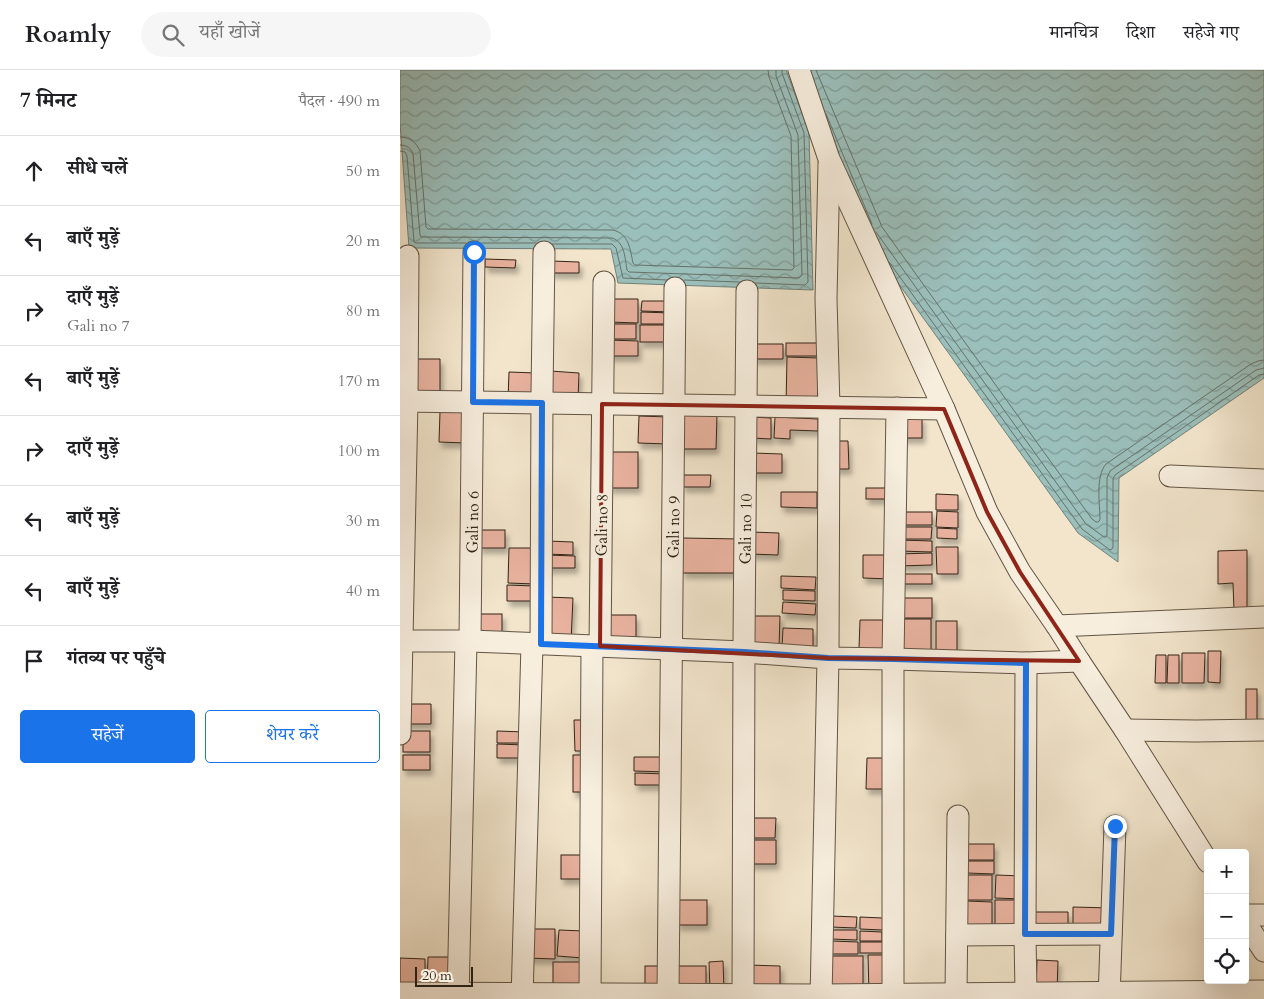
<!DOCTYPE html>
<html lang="hi">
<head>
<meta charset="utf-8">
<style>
  :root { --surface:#fff; --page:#f6f6f6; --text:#202124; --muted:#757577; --line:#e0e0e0; --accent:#1a73e8 }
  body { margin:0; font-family:Cardo,"Noto Serif Devanagari",serif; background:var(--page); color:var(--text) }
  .controls { position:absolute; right:15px; bottom:15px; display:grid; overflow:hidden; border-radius:5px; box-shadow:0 5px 20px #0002 }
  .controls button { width:45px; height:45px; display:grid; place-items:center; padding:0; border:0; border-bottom:1px solid var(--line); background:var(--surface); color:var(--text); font:25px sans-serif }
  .scale { position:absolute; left:15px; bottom:12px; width:58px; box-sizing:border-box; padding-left:5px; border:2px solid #322516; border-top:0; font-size:14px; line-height:18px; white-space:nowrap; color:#322516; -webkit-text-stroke:4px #f7eede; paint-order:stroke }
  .stop { position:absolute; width:15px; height:15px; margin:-11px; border:4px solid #1a73e8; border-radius:50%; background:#fff }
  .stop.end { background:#1a73e8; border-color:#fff; box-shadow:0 1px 5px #0008 }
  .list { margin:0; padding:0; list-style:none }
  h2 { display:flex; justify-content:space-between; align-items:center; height:65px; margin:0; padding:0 20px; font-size:21px }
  h2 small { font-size:16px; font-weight:400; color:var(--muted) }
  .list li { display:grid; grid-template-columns:32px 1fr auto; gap:15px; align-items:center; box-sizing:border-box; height:70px; padding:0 20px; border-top:1px solid var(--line) }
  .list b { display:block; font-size:19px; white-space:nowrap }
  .list p { margin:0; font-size:16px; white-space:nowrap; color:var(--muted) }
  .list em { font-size:16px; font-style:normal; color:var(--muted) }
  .actions { display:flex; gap:10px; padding:15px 20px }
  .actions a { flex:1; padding:11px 0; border:1px solid var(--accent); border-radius:5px; text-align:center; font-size:18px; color:var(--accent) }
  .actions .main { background:var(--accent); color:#fff }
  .icon { flex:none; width:28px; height:28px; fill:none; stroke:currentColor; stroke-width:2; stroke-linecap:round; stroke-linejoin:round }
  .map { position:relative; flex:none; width:864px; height:929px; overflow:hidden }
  header { display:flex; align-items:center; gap:30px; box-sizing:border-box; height:70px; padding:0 25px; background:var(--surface); border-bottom:1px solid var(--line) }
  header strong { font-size:24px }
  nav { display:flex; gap:28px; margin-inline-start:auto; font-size:18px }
  .search { width:350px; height:45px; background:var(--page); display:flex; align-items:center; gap:12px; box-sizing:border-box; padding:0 18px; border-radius:28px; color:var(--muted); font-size:19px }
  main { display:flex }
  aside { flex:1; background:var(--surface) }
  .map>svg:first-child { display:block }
  .water { fill:url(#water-waves); stroke:#718179 }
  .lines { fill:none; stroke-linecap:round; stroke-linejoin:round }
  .shore { stroke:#667268; stroke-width:1 }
  .building { fill:#e8b29f; stroke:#322516; filter:url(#shadow) }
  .street-casing { stroke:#625544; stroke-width:23 }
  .street { stroke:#f7eede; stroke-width:21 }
  .route { stroke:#1a73e8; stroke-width:6 }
  .marked { fill:none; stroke:#8f2418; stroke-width:4; stroke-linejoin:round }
  .labels { text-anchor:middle; stroke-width:5; stroke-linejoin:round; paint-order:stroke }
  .street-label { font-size:16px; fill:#322516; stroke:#f7eede }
</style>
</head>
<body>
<header>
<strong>Roamly</strong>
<div class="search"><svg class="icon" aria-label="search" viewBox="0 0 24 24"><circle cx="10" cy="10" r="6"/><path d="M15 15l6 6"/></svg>यहाँ खोजें</div>
<nav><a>मानचित्र</a><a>दिशा</a><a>सहेजे गए</a></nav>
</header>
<main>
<aside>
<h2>7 मिनट<small>पैदल · 490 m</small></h2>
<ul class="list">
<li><svg class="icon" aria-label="ahead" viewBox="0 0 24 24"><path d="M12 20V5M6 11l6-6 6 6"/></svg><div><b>सीधे चलें</b></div><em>50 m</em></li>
<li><svg class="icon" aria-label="left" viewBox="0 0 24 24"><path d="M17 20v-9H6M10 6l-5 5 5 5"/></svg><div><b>बाएँ मुड़ें</b></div><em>20 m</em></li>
<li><svg class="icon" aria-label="right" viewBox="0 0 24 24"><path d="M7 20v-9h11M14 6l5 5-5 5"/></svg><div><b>दाएँ मुड़ें</b><p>Gali no 7</p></div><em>80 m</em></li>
<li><svg class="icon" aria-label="left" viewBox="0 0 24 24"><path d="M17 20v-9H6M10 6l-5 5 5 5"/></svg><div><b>बाएँ मुड़ें</b></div><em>170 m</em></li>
<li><svg class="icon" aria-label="right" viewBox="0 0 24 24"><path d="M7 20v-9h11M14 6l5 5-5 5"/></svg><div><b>दाएँ मुड़ें</b></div><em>100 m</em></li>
<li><svg class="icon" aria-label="left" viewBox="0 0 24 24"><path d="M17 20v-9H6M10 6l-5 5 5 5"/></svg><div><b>बाएँ मुड़ें</b></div><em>30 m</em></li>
<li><svg class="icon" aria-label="left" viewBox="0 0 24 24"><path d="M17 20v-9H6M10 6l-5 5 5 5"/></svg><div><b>बाएँ मुड़ें</b></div><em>40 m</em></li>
<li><svg class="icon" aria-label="arrive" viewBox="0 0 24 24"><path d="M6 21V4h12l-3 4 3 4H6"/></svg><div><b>गंतव्य पर पहुँचे</b></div></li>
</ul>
<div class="actions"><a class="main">सहेजें</a><a>शेयर करें</a></div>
</aside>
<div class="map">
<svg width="864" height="929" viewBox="0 0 864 929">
  <defs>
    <pattern id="water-waves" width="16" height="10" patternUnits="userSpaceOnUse" patternTransform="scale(1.25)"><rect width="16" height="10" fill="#9bbfbb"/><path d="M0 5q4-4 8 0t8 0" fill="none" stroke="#7f9b97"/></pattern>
    <filter id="shadow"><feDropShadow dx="3" dy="5.5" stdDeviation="2.5" flood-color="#0004"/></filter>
  </defs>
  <rect width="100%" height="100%" fill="#f2e5cc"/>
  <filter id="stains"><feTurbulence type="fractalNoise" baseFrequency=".004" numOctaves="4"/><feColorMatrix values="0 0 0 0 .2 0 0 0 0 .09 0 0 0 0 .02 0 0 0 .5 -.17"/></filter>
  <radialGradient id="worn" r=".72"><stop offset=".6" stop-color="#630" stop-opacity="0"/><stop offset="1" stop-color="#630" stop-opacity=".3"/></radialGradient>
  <g class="water">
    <polygon points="0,0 386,0 409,62 413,220 218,213 211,179 9,178 0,53"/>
    <polygon points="396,0 864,0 864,308 719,408 718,492 678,463 465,167"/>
  </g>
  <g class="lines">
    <g class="shore">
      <path d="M416 0 482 157 692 449 696 452H698L700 450C700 434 695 407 706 394L851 294 858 291 864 290"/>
      <polyline points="426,44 472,154"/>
      <path d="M0 67C10 67 16 72 20 81L26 157 28 159 213 160C229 164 230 179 233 193L235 195 392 200 394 198 391 66 369 7 368 0"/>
      <path d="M0 75C7 75 11 78 13 84L20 165 21 167 212 168C225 172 225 189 227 200L229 202 399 208 402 205 398 65 376 6V0"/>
      <polyline points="0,81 5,82 7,86 14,172 16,173 66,173"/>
      <polyline points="476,162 686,454 704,467 706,467 707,465 707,408 710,401 856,300 864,298"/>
      <polyline points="82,173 136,173"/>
      <polyline points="152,174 212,174 216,178 223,208 267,210"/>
      <polyline points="489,192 682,459 710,480 712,479 713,477 713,409 715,405 859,305 864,304"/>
      <polyline points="284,210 339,212"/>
      <polyline points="355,213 405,215 408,212 404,63 382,3 382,0"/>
    </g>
  </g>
  <g class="building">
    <polygon points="85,189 116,190 115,198 85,197"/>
    <polygon points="151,191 179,192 179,203 151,203"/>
    <polygon points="209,229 238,229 238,253 209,252"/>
    <polygon points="242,231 271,231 271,242 241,241"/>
    <polygon points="241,242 271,243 271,254 241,254"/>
    <rect x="209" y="254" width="27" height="15"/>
    <rect x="240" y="255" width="32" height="17"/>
    <polygon points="208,270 238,271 238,286 208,286"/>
    <rect x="386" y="273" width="34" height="13"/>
    <polygon points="354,274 383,274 383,289 353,289"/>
    <polygon points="387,287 419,288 417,336 386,336"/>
    <polygon points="12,289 40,289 40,329 11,329"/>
    <polygon points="150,301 179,303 178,330 149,329"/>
    <polygon points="109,302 136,303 135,331 108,330"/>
    <polygon points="40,342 67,342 66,373 39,372"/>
    <polygon points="281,344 317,345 316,379 280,379"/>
    <polygon points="239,346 269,347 269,374 238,373"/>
    <polygon points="352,347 371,348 371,369 352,368"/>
    <polygon points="375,347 418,349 418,361 390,360 390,369 374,368"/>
    <rect x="499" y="347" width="23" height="21"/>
    <polygon points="434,371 448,371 449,399 434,399"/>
    <rect x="209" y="382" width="29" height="36"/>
    <polygon points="352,383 382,384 382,403 352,403"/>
    <polygon points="283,405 311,405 310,417 282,417"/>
    <rect x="466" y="418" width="26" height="11"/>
    <polygon points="381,422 417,422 417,438 381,437"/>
    <polygon points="536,424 558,425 558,440 536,440"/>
    <polygon points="537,441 558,442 558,458 536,457"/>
    <rect x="498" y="442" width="34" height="13"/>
    <polygon points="498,457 532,457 531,469 498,469"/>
    <polygon points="537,458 557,459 557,469 537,468"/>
    <rect x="79" y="460" width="26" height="18"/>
    <polygon points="351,462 379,463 378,485 350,484"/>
    <polygon points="283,468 340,469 340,503 282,503"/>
    <polygon points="499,470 532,471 532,482 498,481"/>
    <polygon points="147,471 173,472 173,485 147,484"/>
    <polygon points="536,477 558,477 558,504 537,504"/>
    <polygon points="109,478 136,478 135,514 108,513"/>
    <polygon points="847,480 847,540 834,540 833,513 818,514 818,481"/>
    <polygon points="532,483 532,495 498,496 498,484"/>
    <polygon points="146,485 175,486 175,498 146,498"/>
    <polygon points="463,485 493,485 492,509 463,508"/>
    <rect x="500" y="504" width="32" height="10"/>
    <polygon points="381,506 416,507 415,520 381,518"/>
    <polygon points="107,515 134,516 134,531 107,531"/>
    <polygon points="383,520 415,521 415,531 383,530"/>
    <polygon points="146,527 173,528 171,571 144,570"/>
    <rect x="496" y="528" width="36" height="20"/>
    <polygon points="383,532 416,534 415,545 382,543"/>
    <rect x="80" y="544" width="22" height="27"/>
    <polygon points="207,545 236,545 236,573 207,572"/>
    <polygon points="350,546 380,546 379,578 349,577"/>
    <rect x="499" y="549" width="32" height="33"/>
    <polygon points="460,550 489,550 489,579 459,579"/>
    <rect x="536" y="551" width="21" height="30"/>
    <polygon points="383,558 413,559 413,578 382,577"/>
    <polygon points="808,581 821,581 820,613 808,612"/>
    <polygon points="782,583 805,583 804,613 782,613"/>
    <polygon points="756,585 766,585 766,613 755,613"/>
    <polygon points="768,585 779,585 779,613 767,613"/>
    <rect x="846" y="619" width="11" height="32"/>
    <polygon points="3,634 31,634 31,654 4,654"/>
    <polygon points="174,650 189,650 189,681 175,681"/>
    <rect x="3" y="661" width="27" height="21"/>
    <polygon points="97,661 125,662 125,673 97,673"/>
    <polygon points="97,674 125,675 125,688 97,688"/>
    <rect x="3" y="685" width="27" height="15"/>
    <rect x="173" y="685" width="14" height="37"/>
    <polygon points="234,687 268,687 268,702 234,701"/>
    <polygon points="467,688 486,688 485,719 466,719"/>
    <polygon points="235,703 267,704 267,715 235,715"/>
    <polygon points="349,748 376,748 375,768 349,768"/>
    <polygon points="350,770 376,770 376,794 349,794"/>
    <rect x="566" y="774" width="28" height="16"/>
    <rect x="161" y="785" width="27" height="24"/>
    <polygon points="567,791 594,791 594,804 567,803"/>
    <rect x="567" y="805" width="25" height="25"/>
    <polygon points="596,805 623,806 623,829 595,828"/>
    <rect x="277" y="830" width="30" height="25"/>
    <polygon points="595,830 624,830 624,860 595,859"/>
    <polygon points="566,831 592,832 592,860 565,859"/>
    <polygon points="673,837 711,838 711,860 673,859"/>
    <polygon points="631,842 668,842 668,860 631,859"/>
    <polygon points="431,846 457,847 456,858 431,857"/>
    <polygon points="460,847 483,848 483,860 460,859"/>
    <polygon points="128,859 155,859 155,889 127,888"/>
    <polygon points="159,860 184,861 183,888 157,886"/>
    <polygon points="431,860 457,860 457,870 431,869"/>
    <polygon points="460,861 482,862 482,871 460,871"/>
    <polygon points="431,871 458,872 458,884 431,884"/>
    <rect x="460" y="872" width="23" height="11"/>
    <polygon points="468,885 486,885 487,922 469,923"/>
    <rect x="430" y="886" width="33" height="37"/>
    <polygon points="28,887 57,887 56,922 27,921"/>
    <polygon points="0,888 25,889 25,922 0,922"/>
    <polygon points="637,890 658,891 657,922 636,921"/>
    <polygon points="323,891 324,921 310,921 309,892"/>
    <rect x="153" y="892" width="29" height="31"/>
    <polygon points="347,895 380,896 380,923 347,922"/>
    <rect x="245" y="896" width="18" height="26"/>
    <rect x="276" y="896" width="30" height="27"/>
  </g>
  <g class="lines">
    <g class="street-casing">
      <g id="street">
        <polyline points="399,0 429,89 544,339 587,442 620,502 657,556 679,591 725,660 808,792"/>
        <polyline points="0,331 544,339"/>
        <polyline points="770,406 864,410"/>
        <polyline points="657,556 864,547"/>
        <polyline points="0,571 70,571 344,582 428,588 493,589 626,593 679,591"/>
        <polyline points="70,571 74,182"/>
        <polyline points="141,574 142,323 144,182"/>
        <polyline points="200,576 204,212"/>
        <polyline points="725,660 796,661 864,660"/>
        <polyline points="0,664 7,331 8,186"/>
        <polyline points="845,845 864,845"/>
        <polyline points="845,852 864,881"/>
        <polyline points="557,865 711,864"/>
        <polyline points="0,923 421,925 864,921"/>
        <polyline points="626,923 625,865 626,593"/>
        <polyline points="268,924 275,218"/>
        <polyline points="556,924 558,746"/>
        <polyline points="343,925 344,571 347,221"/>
        <polyline points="58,929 66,571"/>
        <polyline points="122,929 132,574"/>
        <polyline points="190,929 192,576"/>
        <polyline points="421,929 428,588 429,337 426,229 429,94"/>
        <polyline points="493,929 493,589 497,338"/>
        <polyline points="709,929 715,756"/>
      </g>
    </g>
    <use href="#street" class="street"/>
  </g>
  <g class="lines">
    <polyline class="route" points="74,182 73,332 142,333 141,574 344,582 428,588 494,589 626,593 625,864 711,864 715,756"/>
  </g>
  <path class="marked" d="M202 334 544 339 587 442 620 502 679 591 428 588 200 576Z"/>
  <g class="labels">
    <g class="street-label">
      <text transform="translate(72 452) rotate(-89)" y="6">Gali no 6</text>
      <text transform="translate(201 455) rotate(-89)" y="6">Gali no 8</text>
      <text transform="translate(273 457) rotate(-89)" y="6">Gali no 9</text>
      <text transform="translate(345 459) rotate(-89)" y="6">Gali no 10</text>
    </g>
  </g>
  <rect width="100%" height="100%" filter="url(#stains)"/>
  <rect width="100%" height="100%" fill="url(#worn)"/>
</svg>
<div class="controls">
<button>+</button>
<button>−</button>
<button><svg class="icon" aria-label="locate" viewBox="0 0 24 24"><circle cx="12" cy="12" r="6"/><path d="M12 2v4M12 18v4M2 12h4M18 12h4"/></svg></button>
</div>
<div class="scale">20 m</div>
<div class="stop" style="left:74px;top:182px"></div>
<div class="stop end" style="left:715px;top:756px"></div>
</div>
</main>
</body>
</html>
